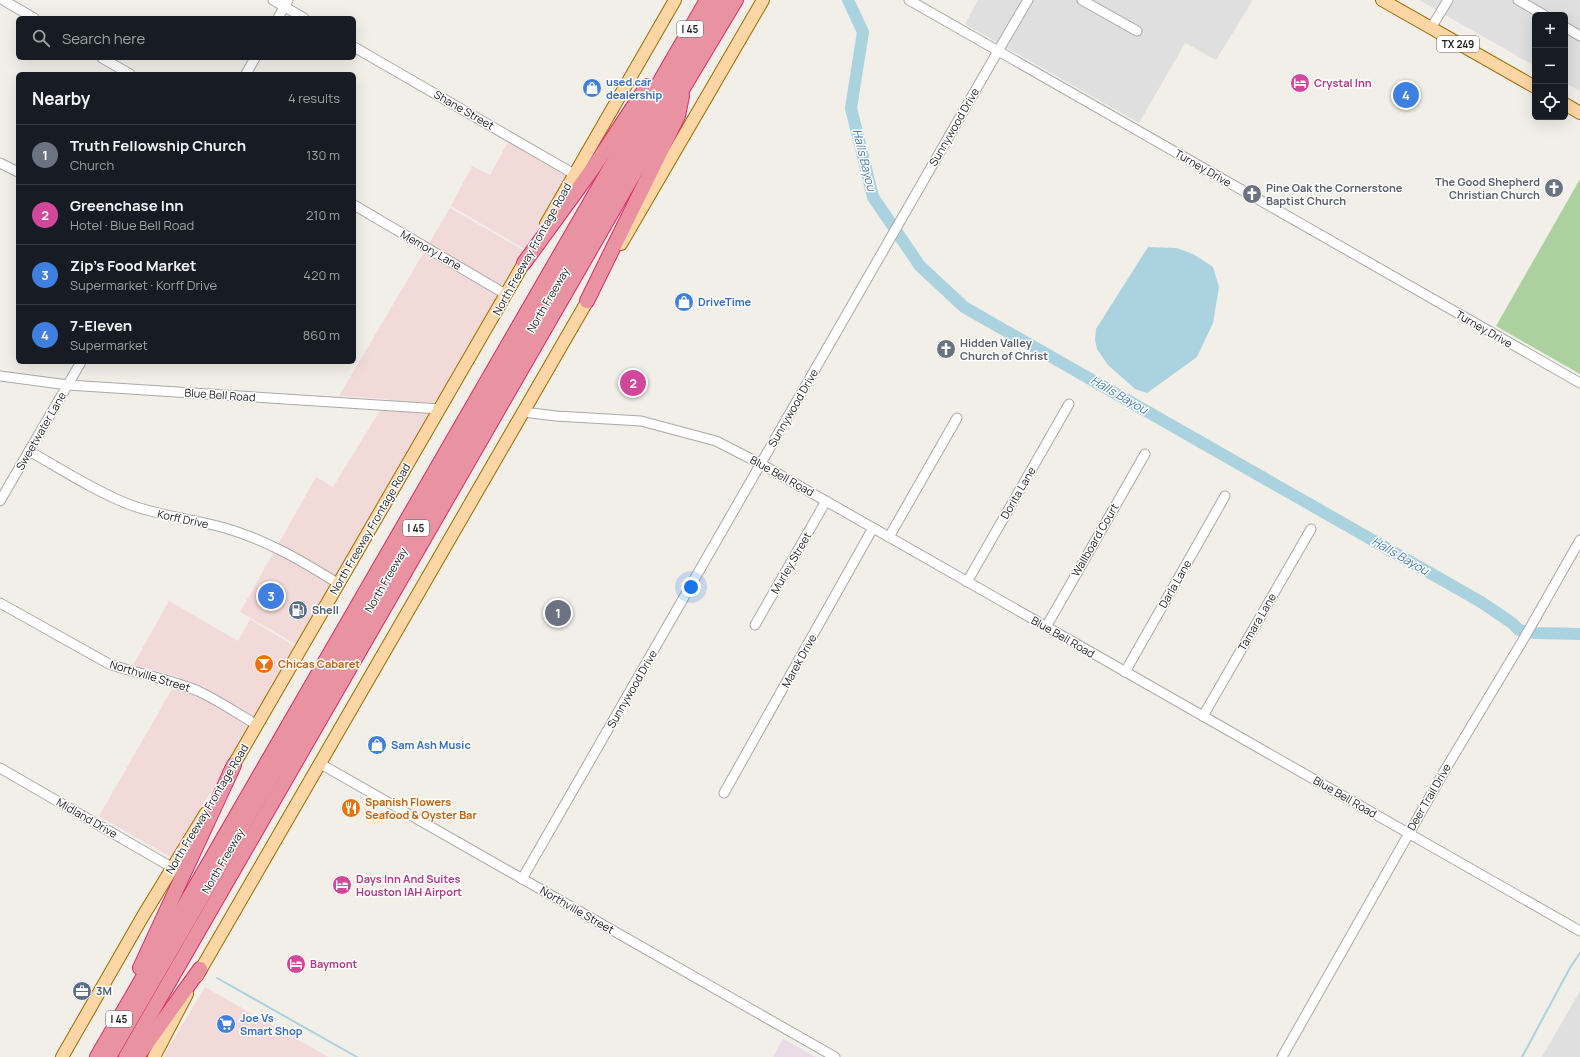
<!DOCTYPE html>
<html lang="en">
<head>
<meta charset="utf-8">
<style>
  :root { --surface:#171b24; --page:#242831; --text:#f1f3f6; --muted:#9ea1a6; --line:#363941; --accent:#0b8043 }
  body { margin:0; font-family:Manrope,sans-serif; background:var(--page); color:var(--text) }
  .controls { position:absolute; right:12px; top:12px; display:grid; overflow:hidden; border-radius:6px; box-shadow:0 4px 16px #0002 }
  .controls button { width:36px; height:36px; display:grid; place-items:center; padding:0; border:0; border-bottom:1px solid var(--line); background:var(--surface); color:var(--text); font:20px sans-serif }
  .you { position:absolute; left:691px; top:587px; width:14px; height:14px; margin:-10px; border:3px solid #fff; border-radius:50%; background:#1a73e8; box-shadow:0 0 0 6px #1a73e833 }
  .badge { display:grid; place-items:center; width:26px; height:26px; border-radius:50%; background:var(--accent); color:#fff; font-size:13px; font-weight:700 }
  .pin { position:absolute; translate:-50% -50%; border:2px solid #fff; box-shadow:0 1px 4px #0006 }
  .list { margin:0; padding:0; list-style:none }
  h2 { display:flex; justify-content:space-between; align-items:center; height:52px; margin:0; padding:0 16px; font-size:17px }
  h2 small { font-size:13px; font-weight:400; color:var(--muted) }
  .list li { display:grid; grid-template-columns:26px 1fr auto; gap:12px; align-items:center; box-sizing:border-box; height:60px; padding:0 16px; border-top:1px solid var(--line) }
  .list b { display:block; font-size:15px; white-space:nowrap }
  .list p { margin:0; font-size:13px; white-space:nowrap; color:var(--muted) }
  .list em { font-size:13px; font-style:normal; color:var(--muted) }
  .icon { flex:none; width:22px; height:22px; fill:none; stroke:currentColor; stroke-width:2; stroke-linecap:round; stroke-linejoin:round }
  .map { position:relative; flex:none; width:1580px; height:1057px; overflow:hidden }
  .search { position:absolute; background:var(--surface); box-shadow:0 4px 16px #0002; left:16px; top:16px; width:340px; height:44px; display:flex; align-items:center; gap:10px; box-sizing:border-box; padding:0 14px; border-radius:6px; color:var(--muted); font-size:15px }
  .panel { position:absolute; background:var(--surface); box-shadow:0 4px 16px #0002; left:16px; top:72px; width:340px; height:292px; border-radius:6px }
  .map>svg:first-child { display:block }
  .residential { fill:#e0dfdf }
  .commercial { fill:#f2dad9 }
  .industrial { fill:#ebdbe8 }
  .forest { fill:#add19e }
  .water { fill:#aad3df }
  .lines { fill:none; stroke-linecap:round; stroke-linejoin:round }
  .stream { stroke:#aad3df; stroke-width:2 }
  .river { stroke:#aad3df; stroke-width:12 }
  .minor-casing { stroke:#a9a9a9; stroke-width:11 }
  .major-casing { stroke:#a06b00; stroke-width:14 }
  .highway-casing { stroke:#dc2a67; stroke-width:16 }
  .minor { stroke:#fff; stroke-width:9 }
  .major { stroke:#fcd6a4; stroke-width:12 }
  .highway { stroke:#e892a2; stroke-width:14 }
  .labels { text-anchor:middle; stroke-width:3; stroke-linejoin:round; paint-order:stroke }
  .shield { fill:#fff; stroke:#646464; stroke-width:1 }
  .shield-label { font-size:10px; font-weight:bold; fill:#222 }
  .shop-label { font-size:11px; font-weight:bold; fill:#366cbe; stroke:#fff; text-anchor:start }
  .hotel-label { font-size:11px; font-weight:bold; fill:#b23c85; stroke:#fff; text-anchor:start }
  .street-label { font-size:11px; fill:#222; stroke:#fff }
  .worship-label { font-size:11px; font-weight:bold; fill:#5b616d; stroke:#fff; text-anchor:start }
  .service-label { font-size:11px; font-weight:bold; fill:#4e5e75; stroke:#fff; text-anchor:start }
  .food-label { font-size:11px; font-weight:bold; fill:#c56008; stroke:#fff; text-anchor:start }
  .water-label { font-size:12px; font-style:italic; fill:#4a7aab; stroke:#fff }
</style>
</head>
<body>
<div class="map">
<svg width="1580" height="1057" viewBox="0 0 1580 1057">
  <rect width="100%" height="100%" fill="#f2efe9"/>
  <g class="residential">
    <polygon points="978,0 1253,0 1216,60 1185,43 1139,123 965,24"/>
    <polygon points="1419,0 1580,0 1580,91 1565,83 1565,15 1535,15 1535,66"/>
    <polygon points="1580,991 1580,1057 1542,1057"/>
  </g>
  <g class="commercial">
    <polygon points="508,142 568,176 526,250 451,206 472,166 490,175"/>
    <polygon points="450,208 525,251 297,645 240,612 316,477 333,487 387,399 339,396"/>
    <polygon points="169,601 238,641 250,619 296,647 172,858 99,816 179,677 133,665"/>
    <polygon points="205,987 325,1055 328,1057 163,1057"/>
  </g>
  <polygon class="industrial" points="783,1039 816,1057 773,1057"/>
  <polygon class="forest" points="1580,179 1580,374 1496,326"/>
  <polygon class="water" points="1148,247 1177,248 1193,254 1213,267 1219,287 1213,323 1197,357 1147,393 1135,389 1108,365 1097,349 1095,340 1096,329"/>
  <g class="lines">
    <g class="stream">
      <polyline points="217,978 357,1057"/>
      <polyline points="1522,1057 1571,966 1580,953"/>
    </g>
    <polyline class="river" points="848,0 863,32 851,108 873,197 920,266 964,307 1481,602 1512,623 1519,630 1536,633 1580,634"/>
    <g class="minor-casing">
      <g id="minor">
        <polyline points="3,0 34,18"/>
        <polyline points="273,0 304,18"/>
        <polyline points="909,0 1580,383"/>
        <polyline points="1082,0 1137,31"/>
        <polyline points="1518,0 1544,15"/>
        <polyline points="278,18 288,0"/>
        <polyline points="1565,27 1580,36"/>
        <polyline points="1431,28 1448,0"/>
        <polyline points="354,47 574,174"/>
        <polyline points="102,58 130,74"/>
        <polyline points="246,74 255,58"/>
        <polyline points="0,163 18,172"/>
        <polyline points="354,205 507,295"/>
        <polyline points="0,376 68,385 440,409"/>
        <polyline points="523,412 556,416 641,421 716,441 761,464 1580,931"/>
        <path d="M29 451C61 469 93 490 128 504 159 516 193 519 225 528 267 540 302 561 339 584"/>
        <polyline points="0,501 81,362"/>
        <polyline points="889,537 957,418"/>
        <polyline points="967,582 1069,404"/>
        <path d="M0 603 109 664C138 674 169 679 198 691 218 700 238 714 257 725"/>
        <polyline points="755,625 826,501"/>
        <polyline points="1046,627 1145,454"/>
        <polyline points="1125,672 1225,496"/>
        <polyline points="1203,716 1311,529"/>
        <polyline points="319,763 835,1057"/>
        <polyline points="0,768 173,868"/>
        <polyline points="724,793 873,528"/>
        <polyline points="522,879 998,51 1028,0"/>
        <polyline points="1282,1057 1445,770 1523,640 1580,540"/>
      </g>
    </g>
    <g class="major-casing">
      <g id="major">
        <polyline points="1382,0 1535,87"/>
        <polyline points="1565,104 1580,113"/>
        <polyline points="546,224 675,0"/>
        <polyline points="621,244 763,0"/>
        <polyline points="229,773 528,256"/>
        <polyline points="197,976 592,293"/>
        <polyline points="62,1057 143,916 206,813"/>
        <polyline points="154,1057 187,994"/>
      </g>
    </g>
    <g class="highway-casing">
      <g id="highway">
        <polyline points="524,263 591,171 647,86"/>
        <polyline points="587,301 678,116 682,96"/>
        <polyline points="140,968 234,765"/>
        <polyline points="97,1057 707,0"/>
        <polyline points="109,1057 722,0"/>
        <polyline points="126,1057 685,85 736,0"/>
        <polyline points="137,1057 200,969"/>
      </g>
    </g>
    <use href="#minor" class="minor"/>
    <use href="#major" class="major"/>
    <use href="#highway" class="highway"/>
  </g>
  <defs>
    <g id="hotel-disc" transform="scale(1)"><circle r="9.5" fill="#d1479c" stroke="#fff"/><path d="M-6-4.5h1.5V1H6V5H4.5V3h-9V5H-6ZM-4 0a1.8 1.8 0 1 1 3.6 0ZM.5 0V-2.5h3Q6-2.5 6 0Z" fill="#fff"/></g>
    <g id="shop-disc" transform="scale(1)"><circle r="9.5" fill="#3f7fe0" stroke="#fff"/><path d="M-5-2.5h2.3a2.7 3.5 0 0 1 5.4 0H5L5.5 6h-11ZM-1.5-2.5h3a1.5 2.3 0 0 0-3 0Z" fill="#fff"/></g>
    <g id="church-disc" transform="scale(1)"><circle r="9.5" fill="#6b7280" stroke="#fff"/><path d="M-1.2-6h2.4v3.5h3.3v2.4h-3.3V6h-2.4V-.1h-3.3v-2.4h3.3Z" fill="#fff"/></g>
    <g id="fuel-disc" transform="scale(1)"><circle r="9.5" fill="#5c6f8a" stroke="#fff"/><path d="M-5.5-6h7V0h2V4h1.3V-2.5L3-4.5l.8-.8L6-3V5H2.5V1h-1V6h-7ZM-4.2-4.7v3.2H.2V-4.7Z" fill="#fff"/></g>
    <g id="bar-disc" transform="scale(1)"><circle r="9.5" fill="#e8710a" stroke="#fff"/><path d="M-6-5H6L.8 .8V4.5H3.5V6h-7V4.5H-.8V.8Z" fill="#fff"/></g>
    <g id="restaurant-disc" transform="scale(1)"><circle r="9.5" fill="#e8710a" stroke="#fff"/><path d="M-5-6h1v4h1v-4h1v4h1v-4h1v5L-1.5 .5V6h-2V.5L-5-1ZM5-6V6H3V1.5H1.5Q1.5-4 5-6Z" fill="#fff"/></g>
    <g id="office-disc" transform="scale(1)"><circle r="9.5" fill="#5c6f8a" stroke="#fff"/><path d="M-6-3h4V-5.5h4V-3h4V5H-6ZM-1-4.5V-3h2v-1.5ZM-6 0V1H6V0Z" fill="#fff"/></g>
    <g id="supermarket-disc" transform="scale(1)"><circle r="9.5" fill="#3f7fe0" stroke="#fff"/><path d="M-6-5.5h2.5l.6 2H6L4.5 2H-2.5L-4.4-4H-6ZM-1.5 3.2a1.3 1.3 0 1 0 .1 0ZM3 3.2a1.3 1.3 0 1 0 .1 0Z" fill="#fff"/></g>
  </defs>
  <g fill-rule="evenodd">
    <use href="#hotel-disc" x="1300" y="83"/>
    <use href="#shop-disc" x="592" y="88"/>
    <use href="#church-disc" x="1554" y="188"/>
    <use href="#church-disc" x="1252" y="194"/>
    <use href="#shop-disc" x="684" y="302"/>
    <use href="#church-disc" x="946" y="349"/>
    <use href="#fuel-disc" x="298" y="610"/>
    <use href="#bar-disc" x="264" y="664"/>
    <use href="#shop-disc" x="377" y="745"/>
    <use href="#restaurant-disc" x="351" y="808"/>
    <use href="#hotel-disc" x="342" y="885"/>
    <use href="#hotel-disc" x="296" y="964"/>
    <use href="#office-disc" x="82" y="991"/>
    <use href="#supermarket-disc" x="226" y="1024"/>
  </g>
  <g class="labels">
    <g class="shield">
      <rect x="677" y="21" width="26" height="16" rx="3"/>
      <rect x="1437" y="36" width="42" height="16" rx="3"/>
      <rect x="403" y="520" width="26" height="16" rx="3"/>
      <rect x="106" y="1011" width="26" height="16" rx="3"/>
    </g>
    <g class="shield-label">
      <text x="690" y="33">I 45</text>
      <text x="1458" y="48">TX 249</text>
      <text x="416" y="532">I 45</text>
      <text x="119" y="1023">I 45</text>
    </g>
    <g class="shop-label">
      <text x="606" y="86">used car<tspan x="606" dy="13">dealership</tspan></text>
      <text x="698" y="306">DriveTime</text>
      <text x="391" y="749">Sam Ash Music</text>
      <text x="240" y="1022">Joe Vs<tspan x="240" dy="13">Smart Shop</tspan></text>
    </g>
    <g class="hotel-label">
      <text x="1314" y="87">Crystal Inn</text>
      <text x="356" y="883">Days Inn And Suites<tspan x="356" dy="13">Houston IAH Airport</tspan></text>
      <text x="310" y="968">Baymont</text>
    </g>
    <g class="street-label">
      <text transform="translate(464 110) rotate(30)" y="4">Shane Street</text>
      <text transform="translate(954 127) rotate(-60)" y="4">Sunnywood Drive</text>
      <text transform="translate(1203 168) rotate(30)" y="4">Turney Drive</text>
      <text transform="translate(532 249) rotate(-61)" y="4">North Freeway Frontage Road</text>
      <text transform="translate(431 250) rotate(30)" y="4">Memory Lane</text>
      <text transform="translate(548 300) rotate(-60)" y="4">North Freeway</text>
      <text transform="translate(1484 329) rotate(30)" y="4">Turney Drive</text>
      <text transform="translate(220 395) rotate(4)" y="4">Blue Bell Road</text>
      <text transform="translate(793 408) rotate(-60)" y="4">Sunnywood Drive</text>
      <text transform="translate(41 431) rotate(-60)" y="4">Sweetwater Lane</text>
      <text transform="translate(782 476) rotate(29)" y="4">Blue Bell Road</text>
      <text transform="translate(1018 493) rotate(-60)" y="4">Dorita Lane</text>
      <text transform="translate(183 519) rotate(12)" y="4">Korff Drive</text>
      <text transform="translate(370 529) rotate(-60)" y="4">North Freeway Frontage Road</text>
      <text transform="translate(1095 540) rotate(-60)" y="4">Wallboard Court</text>
      <text transform="translate(791 563) rotate(-60)" y="4">Murley Street</text>
      <text transform="translate(386 580) rotate(-60)" y="4">North Freeway</text>
      <text transform="translate(1175 584) rotate(-60)" y="4">Darla Lane</text>
      <text transform="translate(1257 622) rotate(-60)" y="4">Tamara Lane</text>
      <text transform="translate(1063 637) rotate(30)" y="4">Blue Bell Road</text>
      <text transform="translate(799 661) rotate(-61)" y="4">Marek Drive</text>
      <text transform="translate(150 676) rotate(17)" y="4">Northville Street</text>
      <text transform="translate(632 689) rotate(-60)" y="4">Sunnywood Drive</text>
      <text transform="translate(1345 797) rotate(30)" y="4">Blue Bell Road</text>
      <text transform="translate(1429 797) rotate(-60)" y="4">Deer Trail Drive</text>
      <text transform="translate(207 809) rotate(-59)" y="4">North Freeway Frontage Road</text>
      <text transform="translate(87 818) rotate(30)" y="4">Midland Drive</text>
      <text transform="translate(223 861) rotate(-60)" y="4">North Freeway</text>
      <text transform="translate(577 910) rotate(30)" y="4">Northville Street</text>
    </g>
    <g class="worship-label">
      <text x="1540" y="186" text-anchor="end">The Good Shepherd<tspan x="1540" dy="13">Christian Church</tspan></text>
      <text x="1266" y="192">Pine Oak the Cornerstone<tspan x="1266" dy="13">Baptist Church</tspan></text>
      <text x="960" y="347">Hidden Valley<tspan x="960" dy="13">Church of Christ</tspan></text>
    </g>
    <g class="service-label">
      <text x="312" y="614">Shell</text>
      <text x="96" y="995">3M</text>
    </g>
    <g class="food-label">
      <text x="278" y="668">Chicas Cabaret</text>
      <text x="365" y="806">Spanish Flowers<tspan x="365" dy="13">Seafood &amp; Oyster Bar</tspan></text>
    </g>
    <g class="water-label">
      <text transform="translate(864 160) rotate(76)" y="4">Halls Bayou</text>
      <text transform="translate(1119 395) rotate(30)" y="4">Halls Bayou</text>
      <text transform="translate(1400 556) rotate(30)" y="4">Halls Bayou</text>
    </g>
  </g>
</svg>
<div class="controls">
<button>+</button>
<button>−</button>
<button><svg class="icon" aria-label="locate" viewBox="0 0 24 24"><circle cx="12" cy="12" r="6"/><path d="M12 2v4M12 18v4M2 12h4M18 12h4"/></svg></button>
</div>
<div class="you"></div>
<div class="pin badge" style="left:558px;top:613px;background:#6b7280">1</div>
<div class="pin badge" style="left:633px;top:383px;background:#d1479c">2</div>
<div class="pin badge" style="left:271px;top:596px;background:#3f7fe0">3</div>
<div class="pin badge" style="left:1406px;top:95px;background:#3f7fe0">4</div>
<div class="search"><svg class="icon" aria-label="search" viewBox="0 0 24 24"><circle cx="10" cy="10" r="6"/><path d="M15 15l6 6"/></svg>Search here</div>
<section class="panel">
<h2>Nearby<small>4 results</small></h2>
<ul class="list">
<li><span class="badge" style="background:#6b7280">1</span><div><b>Truth Fellowship Church</b><p>Church</p></div><em>130 m</em></li>
<li><span class="badge" style="background:#d1479c">2</span><div><b>Greenchase Inn</b><p>Hotel · Blue Bell Road</p></div><em>210 m</em></li>
<li><span class="badge" style="background:#3f7fe0">3</span><div><b>Zip's Food Market</b><p>Supermarket · Korff Drive</p></div><em>420 m</em></li>
<li><span class="badge" style="background:#3f7fe0">4</span><div><b>7-Eleven</b><p>Supermarket</p></div><em>860 m</em></li>
</ul>
</section>
</div>
</body>
</html>
